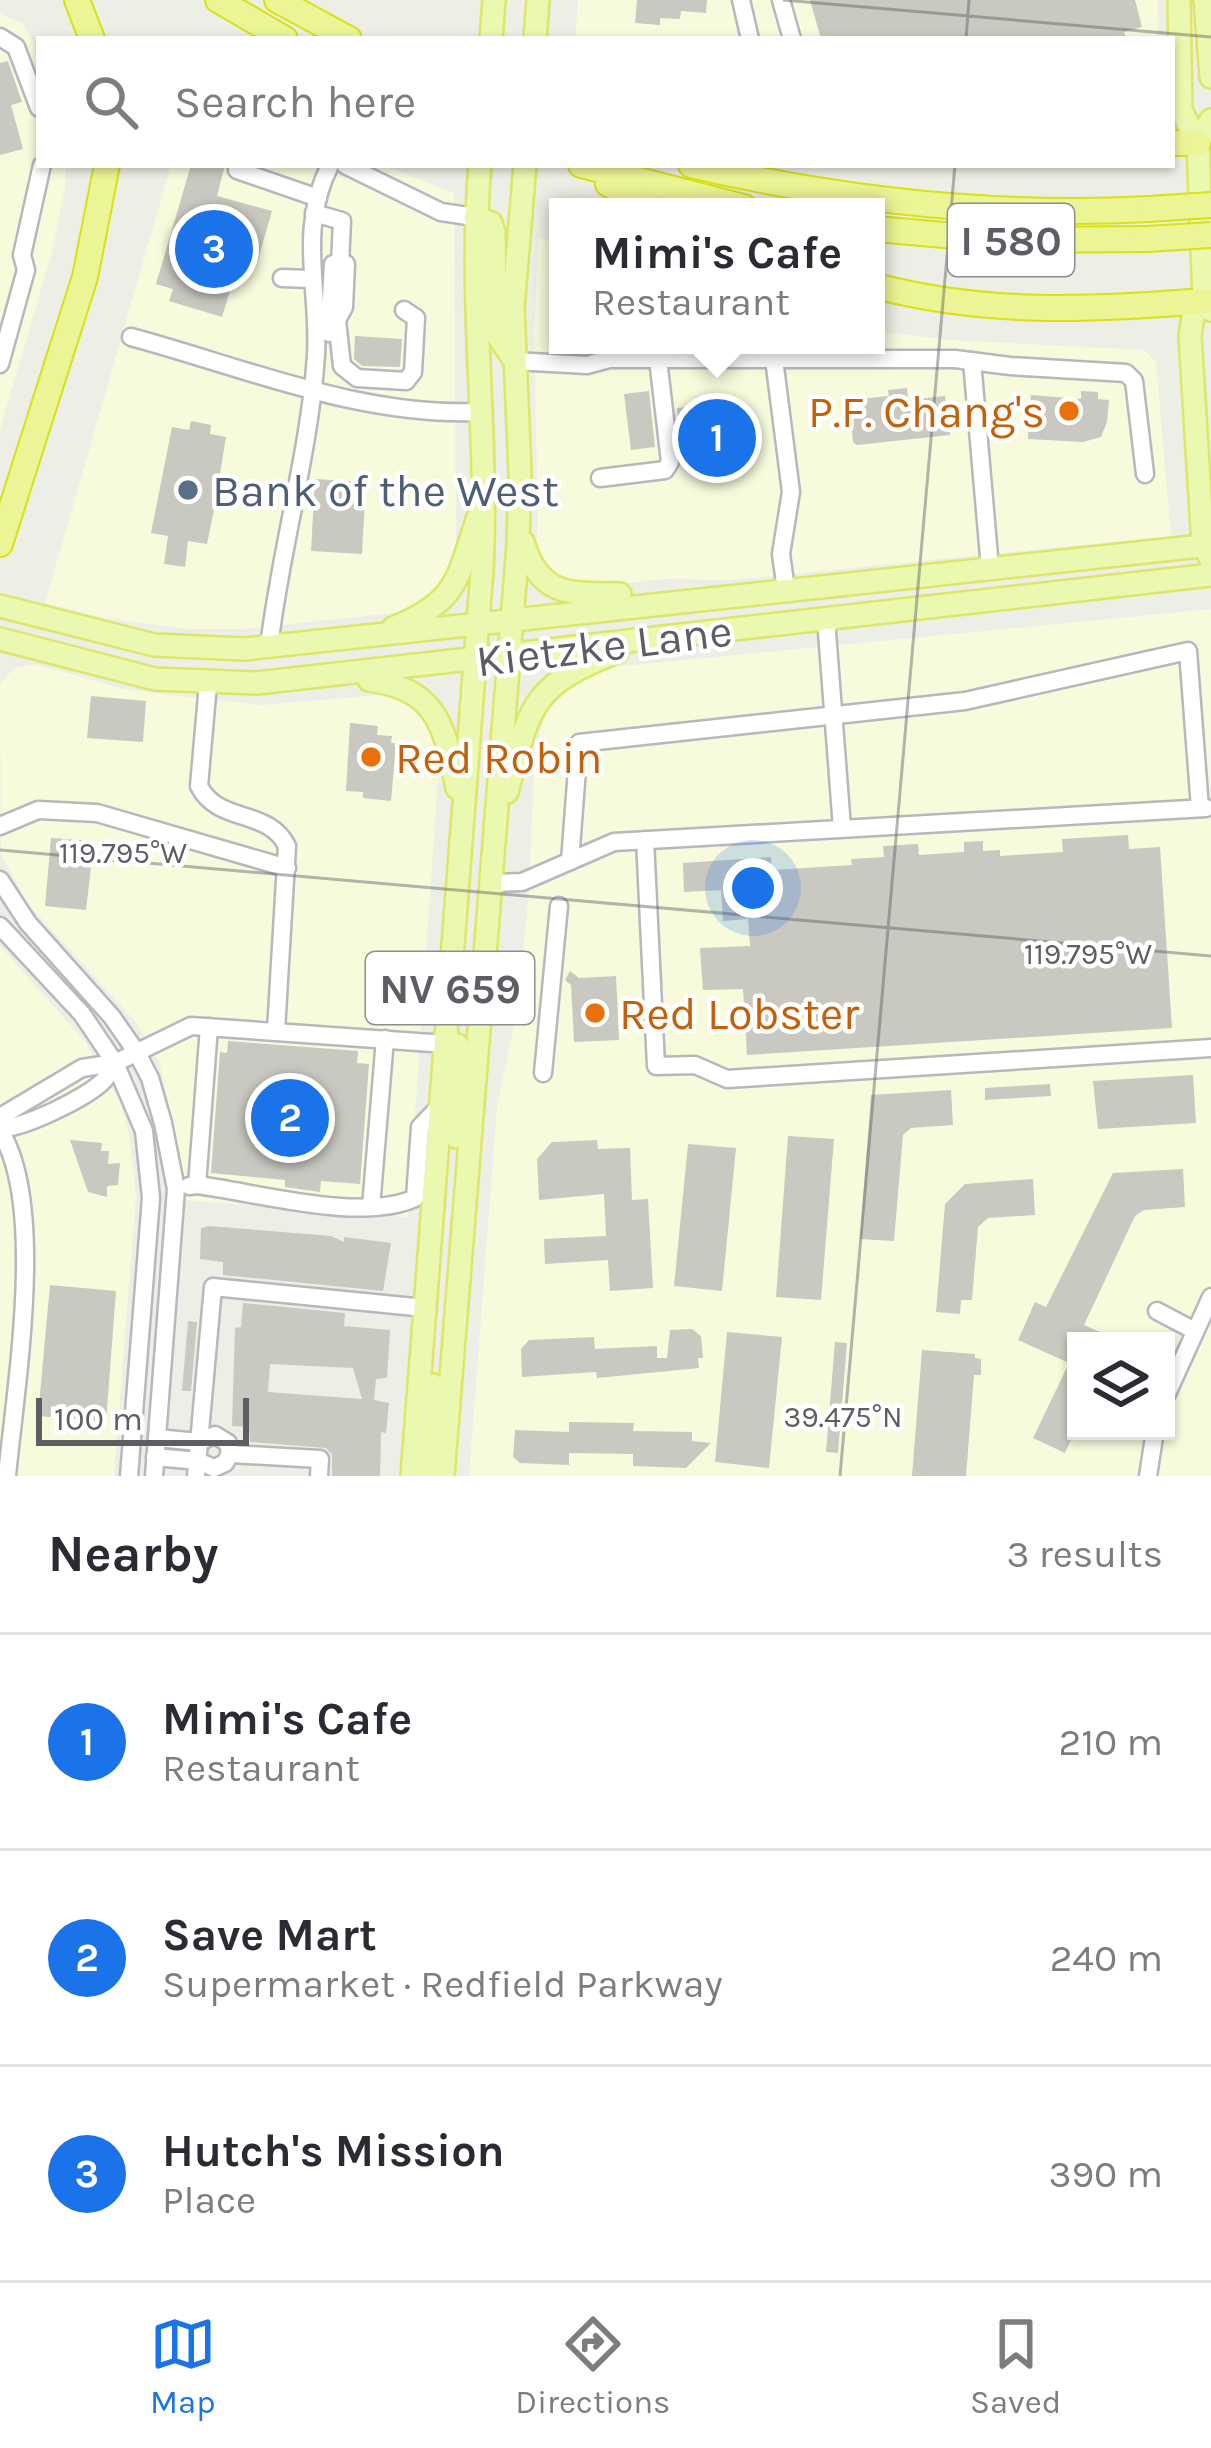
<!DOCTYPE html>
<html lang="en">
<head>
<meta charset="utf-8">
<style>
  :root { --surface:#fff; --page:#f7f7f7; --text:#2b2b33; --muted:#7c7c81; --line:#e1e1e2; --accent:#1a73e8 }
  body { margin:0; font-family:Karla,sans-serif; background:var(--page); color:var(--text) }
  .controls { position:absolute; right:36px; bottom:36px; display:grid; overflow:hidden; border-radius:0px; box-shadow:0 3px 9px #0004 }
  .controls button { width:108px; height:108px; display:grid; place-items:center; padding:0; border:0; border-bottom:3px solid var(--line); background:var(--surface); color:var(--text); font:60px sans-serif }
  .scale { position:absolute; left:36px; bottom:30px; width:213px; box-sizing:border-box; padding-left:12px; border:6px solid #5d5d64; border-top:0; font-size:33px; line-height:42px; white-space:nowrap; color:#5d5d64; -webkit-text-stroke:9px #fff; paint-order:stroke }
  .you { position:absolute; left:753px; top:888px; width:42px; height:42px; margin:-30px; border:9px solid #fff; border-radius:50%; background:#1a73e8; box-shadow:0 0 0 18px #1a73e833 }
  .badge { display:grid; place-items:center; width:78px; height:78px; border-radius:50%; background:var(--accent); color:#fff; font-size:39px; font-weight:700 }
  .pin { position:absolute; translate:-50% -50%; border:6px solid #fff; box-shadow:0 3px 12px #0006 }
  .popup { position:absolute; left:549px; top:198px; width:336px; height:156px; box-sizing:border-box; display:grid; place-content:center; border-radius:0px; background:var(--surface); filter:drop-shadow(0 3px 9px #0005); font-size:39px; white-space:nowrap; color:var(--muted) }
  .popup b { font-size:45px; color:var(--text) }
  .popup::after { content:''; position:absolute; left:50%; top:100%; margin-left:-24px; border:24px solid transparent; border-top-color:var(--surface) }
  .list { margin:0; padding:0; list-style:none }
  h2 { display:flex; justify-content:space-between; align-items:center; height:156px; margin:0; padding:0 48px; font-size:51px }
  h2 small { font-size:39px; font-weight:400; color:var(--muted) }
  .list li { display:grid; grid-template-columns:78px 1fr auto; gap:36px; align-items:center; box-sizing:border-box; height:216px; padding:0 48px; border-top:3px solid var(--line) }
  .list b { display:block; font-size:45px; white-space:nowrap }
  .list p { margin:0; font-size:39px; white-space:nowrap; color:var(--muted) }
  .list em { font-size:39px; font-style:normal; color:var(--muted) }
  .icon { flex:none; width:66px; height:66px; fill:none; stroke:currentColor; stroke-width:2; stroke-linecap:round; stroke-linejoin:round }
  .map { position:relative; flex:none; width:1211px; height:1476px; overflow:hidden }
  .search { position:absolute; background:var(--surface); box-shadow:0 3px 9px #0004; left:36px; right:36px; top:36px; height:132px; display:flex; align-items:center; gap:30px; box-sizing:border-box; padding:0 42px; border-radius:0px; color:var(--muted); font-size:45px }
  .sheet { height:804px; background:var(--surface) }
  nav { display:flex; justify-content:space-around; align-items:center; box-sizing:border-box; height:168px; border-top:3px solid var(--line); background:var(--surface); font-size:33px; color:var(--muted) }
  nav a { display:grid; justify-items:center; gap:6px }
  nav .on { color:var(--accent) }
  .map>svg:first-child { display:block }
  .commercial { fill:#f7fbdc; fill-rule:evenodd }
  .building { fill:#c9c9c1; fill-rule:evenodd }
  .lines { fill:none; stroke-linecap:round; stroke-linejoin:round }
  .minor-casing { stroke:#b7b7be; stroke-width:21 }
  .major-casing { stroke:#dde665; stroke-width:26 }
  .highway-casing { stroke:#d8e112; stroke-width:28 }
  .minor { stroke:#fff; stroke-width:16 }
  .major { stroke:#eaf9af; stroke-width:21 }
  .highway { stroke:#ebf595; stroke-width:24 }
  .highway-bridge-casing { stroke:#d8e112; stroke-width:28; stroke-linecap:butt }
  .highway-bridge { stroke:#ebf595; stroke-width:24 }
  .ticks { fill:none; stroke:#5d5d64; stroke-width:3; stroke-opacity:0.45 }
  .food-dot { fill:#e8710a; stroke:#fff; stroke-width:4.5 }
  .service-dot { fill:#5c6f8a; stroke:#fff; stroke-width:4.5 }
  .labels { text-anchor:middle; stroke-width:9; stroke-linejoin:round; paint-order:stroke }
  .shield { fill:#fff; stroke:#8e8e92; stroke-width:3 }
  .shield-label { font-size:42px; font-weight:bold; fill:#5d5d64 }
  .food-label { font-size:45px; fill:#c56008; stroke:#fff; text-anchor:start }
  .service-label { font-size:45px; fill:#4e5e75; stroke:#fff; text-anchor:start }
  .street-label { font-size:45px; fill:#5d5d64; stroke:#fff }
  .ticks-label { font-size:30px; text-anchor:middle; fill:#5d5d64; stroke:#fff; stroke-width:9; stroke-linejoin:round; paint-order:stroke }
</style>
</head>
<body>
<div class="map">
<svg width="1211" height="1476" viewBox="0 0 1211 1476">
  <rect width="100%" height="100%" fill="#edeee5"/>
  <g class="commercial">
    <polygon points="578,0 1158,0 1157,39 575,39"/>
    <polygon points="0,14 22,23 39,52 39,165 66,165 65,189 52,252 0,430"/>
    <polygon points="171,165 383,165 454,193 456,558 435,597 404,612 241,629 186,629 100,617 45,603"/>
    <polygon points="539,238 558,244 558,345 876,345 876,331 950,340 1144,350 1156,362 1171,536 731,580 664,579 585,588 563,583 543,567 535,550 538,527 534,333"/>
    <path d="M1211 609V1476H469L497 1106 517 1011 528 902 535 751 546 712 576 682 602 668ZM1076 1341H1166V1431H1076Z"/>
    <polygon points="34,664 124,689 178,696 262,705 381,695 400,697 420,710 436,733 439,763 408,1217 182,1200 175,1132 159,1062 135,1021 28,904 1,854 0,684 13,669"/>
    <polygon points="0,946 84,1040 121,1103 130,1137 136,1197 114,1476 0,1476"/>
  </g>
  <g class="building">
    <polygon points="637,0 707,0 706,13 681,11 680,19 660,18 660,25 635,23"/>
    <polygon points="810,0 1135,0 1142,27 1124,32 1126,39 821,39"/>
    <polygon points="8,61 22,102 11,105 23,149 0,155 0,63"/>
    <polygon points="191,165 225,165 217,196 272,211 257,263 240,258 222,317 169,301 173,289 156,284"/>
    <polygon points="355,336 402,339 400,367 362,366 354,359"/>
    <polygon points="907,388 908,400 945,396 950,435 857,445 853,442 849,400 889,396 888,390"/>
    <polygon points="649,391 655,447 631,450 624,394"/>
    <polygon points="1081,391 1098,392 1098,399 1109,400 1107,422 1101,437 1083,442 1028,439 1031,395 1081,399"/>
    <polygon points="696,406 697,411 729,407 730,415 749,412 755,454 723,465 695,464 692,439 680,441 677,408"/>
    <polygon points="191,421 211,425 210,434 226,437 218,486 220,501 215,505 207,544 188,541 185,567 164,564 168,536 151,533 172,427 189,430"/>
    <polygon points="315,479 366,482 362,554 311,551"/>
    <polygon points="91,696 146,701 143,742 87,738"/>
    <polygon points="350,723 378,726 377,735 392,736 391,743 396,743 391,801 363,798 363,792 346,791"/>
    <polygon points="1128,835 1129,849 1160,847 1172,1028 747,1055 743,989 703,990 700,948 750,946 748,919 723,921 721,890 684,892 683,863 771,857 772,870 852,865 851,859 884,857 883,846 918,844 919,855 964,852 964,842 983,841 983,851 1000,850 1000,856 1063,852 1062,839"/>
    <polygon points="51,838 94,841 86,910 45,906"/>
    <polygon points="570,971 579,978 616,976 619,1040 574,1042 571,985 565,980"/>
    <polygon points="228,1041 358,1051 357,1063 369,1064 360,1184 321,1181 320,1192 285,1187 285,1180 211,1173 220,1052 227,1053"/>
    <polygon points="1193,1075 1196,1123 1098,1129 1093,1081"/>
    <polygon points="1050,1084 1051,1096 985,1100 985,1088"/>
    <polygon points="951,1090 953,1125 911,1128 903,1135 894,1241 860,1239 871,1095"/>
    <polygon points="788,1136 834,1139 821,1300 776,1297"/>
    <polygon points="70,1140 102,1143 101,1151 109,1151 108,1164 120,1163 118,1185 107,1186 107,1197 88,1192"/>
    <polygon points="597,1140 598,1149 630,1148 632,1200 648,1199 653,1288 610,1291 608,1260 545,1264 544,1239 606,1236 604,1194 539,1200 537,1159 552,1142"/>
    <polygon points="688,1144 736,1148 722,1291 674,1286"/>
    <polygon points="1183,1169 1185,1207 1144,1210 1135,1216 1084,1325 1120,1341 1076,1341 1076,1429 1065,1453 1033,1438 1069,1363 1018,1340 1035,1302 1046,1307 1113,1173"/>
    <polygon points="1033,1179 1035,1215 988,1218 978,1227 972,1300 961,1300 960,1314 936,1312 945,1204 965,1184"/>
    <polygon points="209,1226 331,1236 344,1242 344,1237 391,1243 383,1291 223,1275 223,1262 200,1259 201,1228"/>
    <polygon points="50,1285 116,1291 106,1422 38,1416"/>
    <path d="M243 1303 345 1313 344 1326 390 1330 387 1378 376 1379 374 1400 389 1403 386 1433 381 1432 380 1476H332V1454L326 1448 250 1442 249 1427 232 1426 235 1328 241 1327ZM270 1364 353 1368 362 1399 268 1392Z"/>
    <polygon points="188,1321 197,1322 191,1391 182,1391"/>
    <polygon points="692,1329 701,1336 703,1358 698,1358 699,1368 597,1378 596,1372 522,1377 521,1349 529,1340 594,1337 595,1349 657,1346 657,1358 667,1358 670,1330"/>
    <polygon points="727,1332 782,1337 769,1468 715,1462"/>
    <polygon points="835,1342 847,1343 838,1453 826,1452"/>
    <polygon points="922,1350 975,1354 975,1358 981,1359 981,1375 974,1375 966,1476 912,1476"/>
    <polygon points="569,1422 634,1423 633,1431 692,1432 692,1441 711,1443 686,1468 633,1466 633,1454 569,1453 569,1465 520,1463 513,1457 515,1430 569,1432"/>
  </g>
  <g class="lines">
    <g class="minor-casing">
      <g id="minor">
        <polyline points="741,0 750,39"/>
        <polyline points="781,0 792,39"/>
        <polyline points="0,37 16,47 39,108"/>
        <polyline points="345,165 441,212 475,217"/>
        <polyline points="237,170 318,198"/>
        <polyline points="314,213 342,221 340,264"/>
        <polyline points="346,264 344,307 337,320 342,366 357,378 406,381 413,372 416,318 404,310"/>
        <polyline points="282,278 310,279"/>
        <polyline points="329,333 333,264"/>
        <path d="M131 337C246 368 359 417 481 412"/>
        <polyline points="648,345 697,347"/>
        <polyline points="774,359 791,492 781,554 786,590"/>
        <polyline points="514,361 587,365 609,359 955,359 1010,366 1126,373 1134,381 1145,474"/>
        <polyline points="972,361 990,568"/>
        <polyline points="0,364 26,270 22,255 42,165"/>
        <polyline points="600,478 665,470 670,462 658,359"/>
        <polyline points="826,619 842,828"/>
        <path d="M269 647C280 551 310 450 316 355 320 288 297 231 330 165"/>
        <path d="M208 684 199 786C218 824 268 808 287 846L276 1031"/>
        <polyline points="0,826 38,810 97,813 287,868"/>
        <polyline points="645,840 656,1066 695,1065 727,1079 1211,1048"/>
        <polyline points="570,861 579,743 965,701 1188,651 1200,808"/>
        <polyline points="0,880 28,923 112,1017 137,1053 150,1078 163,1123 176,1189 154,1476"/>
        <polyline points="491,883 522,882 614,842 1206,808"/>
        <polyline points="0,926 82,1014 115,1063 144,1131 151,1198 129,1476"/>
        <polyline points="543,1073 559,906"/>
        <polyline points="0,1124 5,1114 82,1068 115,1063 191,1026 446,1044"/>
        <path d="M0 1128C21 1130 90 1096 104 1080 109 1075 112 1069 115 1063"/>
        <path d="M0 1131C47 1205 15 1389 7 1476"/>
        <path d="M197 1185C255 1192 361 1223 415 1198L420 1127 441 1105"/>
        <polyline points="189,1186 197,1185 209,1027"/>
        <polyline points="371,1207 385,1039"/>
        <polyline points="1157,1311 1195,1331"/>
        <polyline points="1166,1396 1211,1297"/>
        <polyline points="157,1438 199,1442 215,1435 228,1443 230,1454"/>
        <polyline points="230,1454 320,1459 319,1476"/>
        <polyline points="155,1457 198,1461 214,1468 225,1463 230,1454"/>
        <polyline points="196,1476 213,1287 425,1308"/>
        <polyline points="1148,1476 1155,1431"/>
      </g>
    </g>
    <g class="major-casing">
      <g id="major">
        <polyline points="1179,0 1181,110 1198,143 1204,301 1211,310"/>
        <polyline points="1205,0 1211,77"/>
        <polyline points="491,39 494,0"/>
        <polyline points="535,39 538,0"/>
        <polyline points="1198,143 1211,120"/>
        <polyline points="475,217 491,223 494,232 496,333 514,360"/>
        <polyline points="1204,301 1193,316 1190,336 1203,545 1211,560"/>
        <path d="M523 542C540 598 571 593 620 594"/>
        <polyline points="0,606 154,645 245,649 1211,545"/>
        <path d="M393 628C459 601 457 579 478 517"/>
        <polyline points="0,639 155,679 257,683 1211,575"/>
        <path d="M369 680C439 690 444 727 457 788"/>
        <path d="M507 792C530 706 530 686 617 652"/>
        <polyline points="446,1044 457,1045 462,1055 456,1137"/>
        <path d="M412 1476 482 570C489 435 468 300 480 165"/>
        <polyline points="428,1476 433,1385"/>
        <polyline points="443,1476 518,545 520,472 513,308 525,165"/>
      </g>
    </g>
    <g class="highway-casing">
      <g id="highway">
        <polyline points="77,0 92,39"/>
        <polyline points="218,0 285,39"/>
        <polyline points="277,0 349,39"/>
        <polyline points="1172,143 1198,143"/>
        <polyline points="581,165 744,207"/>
        <path d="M691 165C840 200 995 217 1149 209"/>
        <polyline points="608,184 651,207"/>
        <polyline points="876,229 1001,240 1147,239"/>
        <path d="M876 286C986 315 1092 310 1204 301"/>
        <polyline points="0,544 85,277 107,165"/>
      </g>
    </g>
    <use href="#minor" class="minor"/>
    <use href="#major" class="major"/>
    <use href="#highway" class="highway"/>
    <g class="highway-bridge-casing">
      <g id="highway-bridge">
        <polyline points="1149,209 1211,205"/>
        <polyline points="1147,239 1211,235"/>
      </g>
    </g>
    <use href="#highway-bridge" class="highway-bridge"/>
  </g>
  <path class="ticks" d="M783 0 1211 37M966 39 969 0M0 850 1211 956M840 1476 955 165"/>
  <g class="food-dot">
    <circle cx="1069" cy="411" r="12"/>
    <circle cx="371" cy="757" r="12"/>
    <circle cx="595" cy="1013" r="12"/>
  </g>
  <circle class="service-dot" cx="188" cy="490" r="12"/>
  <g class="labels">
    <g class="shield">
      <rect x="948" y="204" width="126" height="72" rx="9"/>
      <rect x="366" y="952" width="168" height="72" rx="9"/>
    </g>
    <g class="shield-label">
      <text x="1011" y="255">I 580</text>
      <text x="450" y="1003">NV 659</text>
    </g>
    <g class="food-label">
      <text x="1045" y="427" text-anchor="end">P.F. Chang's</text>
      <text x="395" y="773">Red Robin</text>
      <text x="619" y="1029">Red Lobster</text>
    </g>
    <g class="service-label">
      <text x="212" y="506">Bank of the West</text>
    </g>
    <g class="street-label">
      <text transform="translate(604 645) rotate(-7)" y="16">Kietzke Lane</text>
    </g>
  </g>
  <g class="ticks-label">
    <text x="123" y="863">119.795°W</text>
    <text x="1088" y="964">119.795°W</text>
    <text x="843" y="1427">39.475°N</text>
  </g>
</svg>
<div class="controls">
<button><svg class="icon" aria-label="layers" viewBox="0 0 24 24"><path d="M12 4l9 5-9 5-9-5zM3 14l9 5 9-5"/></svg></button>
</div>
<div class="scale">100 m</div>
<div class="you"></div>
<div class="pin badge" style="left:717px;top:438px">1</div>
<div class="popup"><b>Mimi's Cafe</b>Restaurant</div>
<div class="pin badge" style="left:290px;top:1118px">2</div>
<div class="pin badge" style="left:214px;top:249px">3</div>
<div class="search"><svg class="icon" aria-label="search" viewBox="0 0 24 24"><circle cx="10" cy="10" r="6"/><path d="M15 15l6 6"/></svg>Search here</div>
</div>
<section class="sheet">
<h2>Nearby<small>3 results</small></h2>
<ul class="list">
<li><span class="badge">1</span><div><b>Mimi's Cafe</b><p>Restaurant</p></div><em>210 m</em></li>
<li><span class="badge">2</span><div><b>Save Mart</b><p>Supermarket · Redfield Parkway</p></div><em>240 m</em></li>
<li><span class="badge">3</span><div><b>Hutch's Mission</b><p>Place</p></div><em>390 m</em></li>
</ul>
</section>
<nav>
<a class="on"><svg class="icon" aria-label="map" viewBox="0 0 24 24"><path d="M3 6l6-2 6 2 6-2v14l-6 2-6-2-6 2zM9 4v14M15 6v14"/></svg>Map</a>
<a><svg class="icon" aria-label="directions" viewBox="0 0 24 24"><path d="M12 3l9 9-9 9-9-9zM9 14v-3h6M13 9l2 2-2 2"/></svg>Directions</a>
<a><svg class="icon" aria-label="saved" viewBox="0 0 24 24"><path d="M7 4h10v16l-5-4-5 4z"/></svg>Saved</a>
</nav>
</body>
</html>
